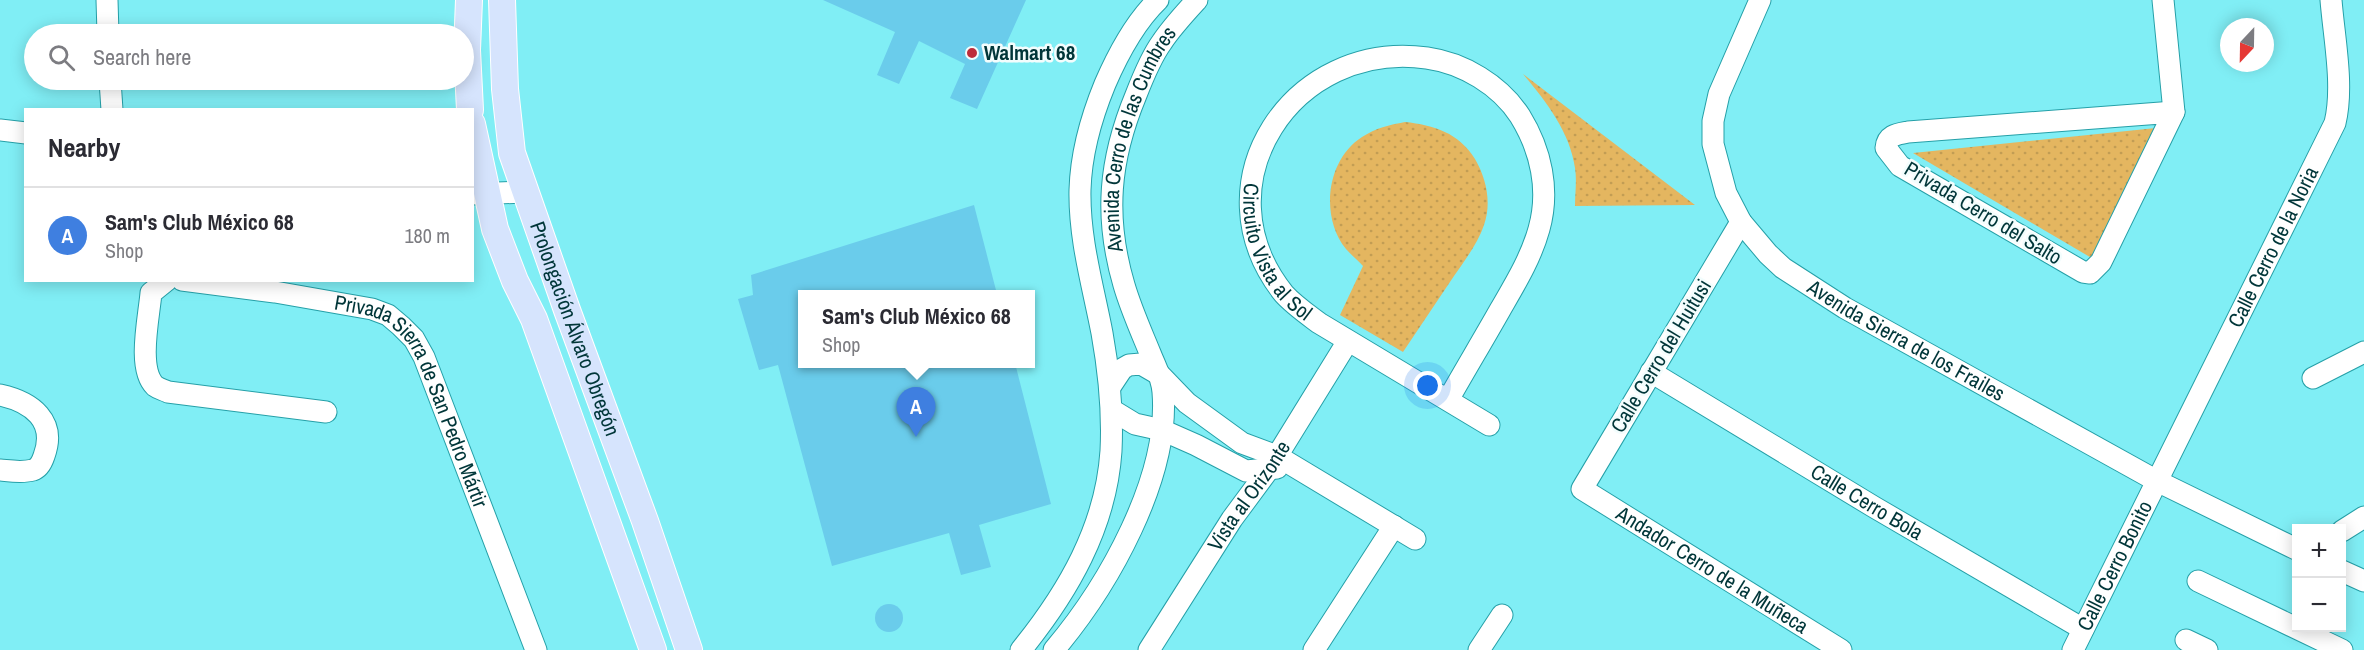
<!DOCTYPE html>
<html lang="en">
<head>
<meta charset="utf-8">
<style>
  :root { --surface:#fff; --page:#f2f2f3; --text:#2b2b33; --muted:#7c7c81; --line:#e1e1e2; --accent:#bd2d3b }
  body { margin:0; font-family:"Archivo Narrow",sans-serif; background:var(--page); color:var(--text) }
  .controls { position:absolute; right:18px; bottom:18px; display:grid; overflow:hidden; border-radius:0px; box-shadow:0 3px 15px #0003 }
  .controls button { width:54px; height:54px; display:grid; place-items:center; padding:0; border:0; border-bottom:2px solid var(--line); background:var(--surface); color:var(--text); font:30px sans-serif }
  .compass { position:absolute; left:2220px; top:18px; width:54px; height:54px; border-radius:50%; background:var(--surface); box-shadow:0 3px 15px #0003; rotate:202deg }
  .you { position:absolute; left:1428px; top:386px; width:21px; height:21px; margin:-15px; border:4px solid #fff; border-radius:50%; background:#1a73e8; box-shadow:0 0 0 9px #1a73e833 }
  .badge { display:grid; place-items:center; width:39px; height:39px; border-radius:50%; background:var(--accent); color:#fff; font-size:20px; font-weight:700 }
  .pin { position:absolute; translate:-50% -50px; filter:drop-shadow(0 2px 3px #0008) }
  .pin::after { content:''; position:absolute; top:32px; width:21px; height:18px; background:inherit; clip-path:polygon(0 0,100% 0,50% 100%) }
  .popup { position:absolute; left:798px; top:290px; width:237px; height:78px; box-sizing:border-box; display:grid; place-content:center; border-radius:0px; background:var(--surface); filter:drop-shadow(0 2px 4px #0005); font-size:20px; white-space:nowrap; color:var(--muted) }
  .popup b { font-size:22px; color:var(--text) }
  .popup::after { content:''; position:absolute; left:50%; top:100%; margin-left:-12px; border:12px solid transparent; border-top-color:var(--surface) }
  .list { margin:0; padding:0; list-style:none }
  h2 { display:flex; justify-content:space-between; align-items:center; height:78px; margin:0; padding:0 24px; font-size:26px }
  h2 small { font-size:20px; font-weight:400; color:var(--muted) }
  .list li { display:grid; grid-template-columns:39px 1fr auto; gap:18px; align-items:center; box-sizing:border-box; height:96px; padding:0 24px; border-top:2px solid var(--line) }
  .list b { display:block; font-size:22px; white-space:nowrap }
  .list p { margin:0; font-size:20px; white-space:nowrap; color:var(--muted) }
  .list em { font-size:20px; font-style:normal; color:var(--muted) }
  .icon { flex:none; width:33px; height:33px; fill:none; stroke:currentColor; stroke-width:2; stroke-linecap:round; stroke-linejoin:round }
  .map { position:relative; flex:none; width:2364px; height:650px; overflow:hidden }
  .search { position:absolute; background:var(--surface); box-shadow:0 3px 15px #0003; left:24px; top:24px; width:450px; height:66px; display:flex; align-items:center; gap:15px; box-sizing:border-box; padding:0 21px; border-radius:33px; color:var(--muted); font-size:22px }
  .panel { position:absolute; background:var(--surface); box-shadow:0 3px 15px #0003; left:24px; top:108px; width:450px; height:174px; border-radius:0px }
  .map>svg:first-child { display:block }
  .park { fill:url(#park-dots) }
  .building { fill:#6acceb }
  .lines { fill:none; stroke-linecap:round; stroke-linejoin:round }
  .minor-casing { stroke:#25a0a8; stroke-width:23 }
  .major-casing { stroke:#fff; stroke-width:28 }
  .minor { stroke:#fff; stroke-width:21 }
  .major { stroke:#d6e4fd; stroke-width:26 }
  .poi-dot { fill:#bd2d3b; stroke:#f3fdfd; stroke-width:2 }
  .labels { text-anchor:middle; stroke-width:5; stroke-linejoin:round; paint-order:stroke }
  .poi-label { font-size:21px; font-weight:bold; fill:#013639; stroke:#f3fdfd; text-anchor:start }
  .street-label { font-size:21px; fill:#013639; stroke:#f3fdfd }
</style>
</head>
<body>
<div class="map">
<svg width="2364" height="650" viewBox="0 0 2364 650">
  <defs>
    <pattern id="park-dots" width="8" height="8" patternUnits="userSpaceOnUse" patternTransform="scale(1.5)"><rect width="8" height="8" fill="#e4b660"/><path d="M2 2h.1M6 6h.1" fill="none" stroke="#c29d54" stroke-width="1.8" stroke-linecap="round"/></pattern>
  </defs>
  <rect width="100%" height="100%" fill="#80eef5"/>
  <g class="park">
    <path d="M1523 74 1695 205 1575 206C1575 194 1577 180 1575 168 1570 132 1546 101 1523 74Z"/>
    <path d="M1405 122C1434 125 1459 133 1475 159 1486 178 1492 202 1484 225 1478 243 1465 260 1454 276 1437 301 1420 327 1403 352L1340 315 1363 266C1358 260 1351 255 1346 249 1320 217 1326 160 1362 137 1376 128 1389 125 1405 122Z"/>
    <polygon points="2156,128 2095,260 1913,153"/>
  </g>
  <g class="building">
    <polygon points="823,0 1026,0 977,109 950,98 965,64 919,41 899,84 877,75 895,32"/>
    <polygon points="974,205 997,294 802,294 802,363 1015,363 1051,504 979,525 991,567 961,575 949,533 832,566 778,365 759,370 738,299 753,295 751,275"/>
    <circle cx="889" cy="618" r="14"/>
  </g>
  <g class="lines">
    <g class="minor-casing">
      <g id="minor">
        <polyline points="107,0 108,34"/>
        <path id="s1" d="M1760 0 1719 94 1713 121V144L1726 193 1741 222 1768 254 1783 268 1845 308 2157 481 2296 549"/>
        <polyline points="2163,0 2174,112"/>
        <polyline points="110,80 112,110"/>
        <path d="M2174 112 2101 262 2090 273 2083 272 1900 166 1886 148C1887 135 1897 134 1908 132Z"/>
        <polyline points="0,130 26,133"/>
        <polyline points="472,194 525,192"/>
        <path id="s2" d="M1741 222 1582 489 1841 650"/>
        <path d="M167 280 151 293C149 317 137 369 155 386 159 389 164 390 168 392L326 412"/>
        <path id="s3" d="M182 280 275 292 372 309 388 315 401 326 414 339 424 357 536 650"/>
        <path id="s4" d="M1651 372 1874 507 2083 629"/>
        <polyline points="2313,378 2364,352"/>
        <polyline points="1110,387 1122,369 1129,365 1141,364 1160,375 1187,403 1242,443 1277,456 1415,539"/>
        <path d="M0 395C32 402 57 421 44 456 42 462 39 468 33 470 22 473 11 471 0 470"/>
        <path id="s5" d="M1448 400C1465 370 1483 340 1500 310 1515 284 1531 258 1539 229 1550 190 1541 150 1520 116 1500 85 1463 63 1427 58 1293 39 1196 184 1284 294 1294 305 1307 314 1319 323L1489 425"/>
        <polyline points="1112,410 1135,424 1162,430 1196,445 1246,471 1277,468"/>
        <polyline points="2342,531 2364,517"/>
        <polyline points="2342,571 2364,581"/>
        <polyline points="2198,581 2342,650"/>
        <polyline points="2186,640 2207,650"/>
        <path d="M1021 650C1068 592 1106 527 1111 451 1113 411 1109 372 1102 333 1093 286 1079 239 1080 190 1081 153 1091 118 1105 84 1118 54 1134 23 1158 0"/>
        <path id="s6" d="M1054 650C1108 586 1170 478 1163 392 1162 377 1155 366 1150 353 1141 331 1131 309 1124 285 1104 217 1109 160 1136 95 1143 77 1151 57 1162 42 1172 27 1185 13 1197 0"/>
        <path id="s7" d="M1149 650 1232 519 1269 469 1348 341"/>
        <polyline points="1314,650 1394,526"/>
        <polyline points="1479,650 1502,615"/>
        <path id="s8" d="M2073 650 2335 123C2344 86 2334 38 2331 0"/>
      </g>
    </g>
    <g class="major-casing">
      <g id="major">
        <polyline points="469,0 467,50 470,110"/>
        <path id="s9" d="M502 0 505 89 512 153 567 310 645 521 689 650"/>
        <polyline points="472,124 495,229 515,281 534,319 653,650"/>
      </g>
    </g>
    <use href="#minor" class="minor"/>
    <use href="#major" class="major"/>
  </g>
  <circle class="poi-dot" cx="972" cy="53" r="6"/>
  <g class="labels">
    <g class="poi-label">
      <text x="984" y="60">Walmart 68</text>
    </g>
    <g class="street-label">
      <text dy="7" stroke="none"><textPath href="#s6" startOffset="552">Avenida Cerro de las Cumbres</textPath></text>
      <text transform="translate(1983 213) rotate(31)" y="7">Privada Cerro del Salto</text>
      <text dy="7" stroke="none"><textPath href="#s8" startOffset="450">Calle Cerro de la Noria</textPath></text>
      <text dy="7" stroke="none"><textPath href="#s5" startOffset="740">Circuito Vista al Sol</textPath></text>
      <text dy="7" stroke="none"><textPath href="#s9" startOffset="340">Prolongación Álvaro Obregón</textPath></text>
      <text dy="7" stroke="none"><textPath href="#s1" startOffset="442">Avenida Sierra de los Frailes</textPath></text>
      <text transform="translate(1661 356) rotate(-59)" y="7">Calle Cerro del Huitusi</text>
      <text dy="7" stroke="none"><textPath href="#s3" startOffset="290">Privada Sierra de San Pedro Mártir</textPath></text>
      <text dy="7" stroke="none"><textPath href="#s7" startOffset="184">Vista al Orizonte</textPath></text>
      <text dy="7" stroke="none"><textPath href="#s4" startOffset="252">Calle Cerro Bola</textPath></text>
      <text dy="7" stroke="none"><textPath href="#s8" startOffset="94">Calle Cerro Bonito</textPath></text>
      <text dy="7" stroke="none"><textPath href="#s2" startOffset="464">Andador Cerro de la Muñeca</textPath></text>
    </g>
  </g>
</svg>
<div class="controls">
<button>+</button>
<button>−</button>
</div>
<svg class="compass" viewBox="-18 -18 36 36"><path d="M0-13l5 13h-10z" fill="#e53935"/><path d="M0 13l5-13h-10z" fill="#7c7c81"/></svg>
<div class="you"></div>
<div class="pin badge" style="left:916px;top:437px;background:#3f7fe0">A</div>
<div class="popup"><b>Sam's Club México 68</b>Shop</div>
<div class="search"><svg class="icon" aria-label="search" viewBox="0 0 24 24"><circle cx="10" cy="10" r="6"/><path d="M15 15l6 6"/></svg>Search here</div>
<section class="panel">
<h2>Nearby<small></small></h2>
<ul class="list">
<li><span class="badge" style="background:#3f7fe0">A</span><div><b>Sam's Club México 68</b><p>Shop</p></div><em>180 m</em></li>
</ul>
</section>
</div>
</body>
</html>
